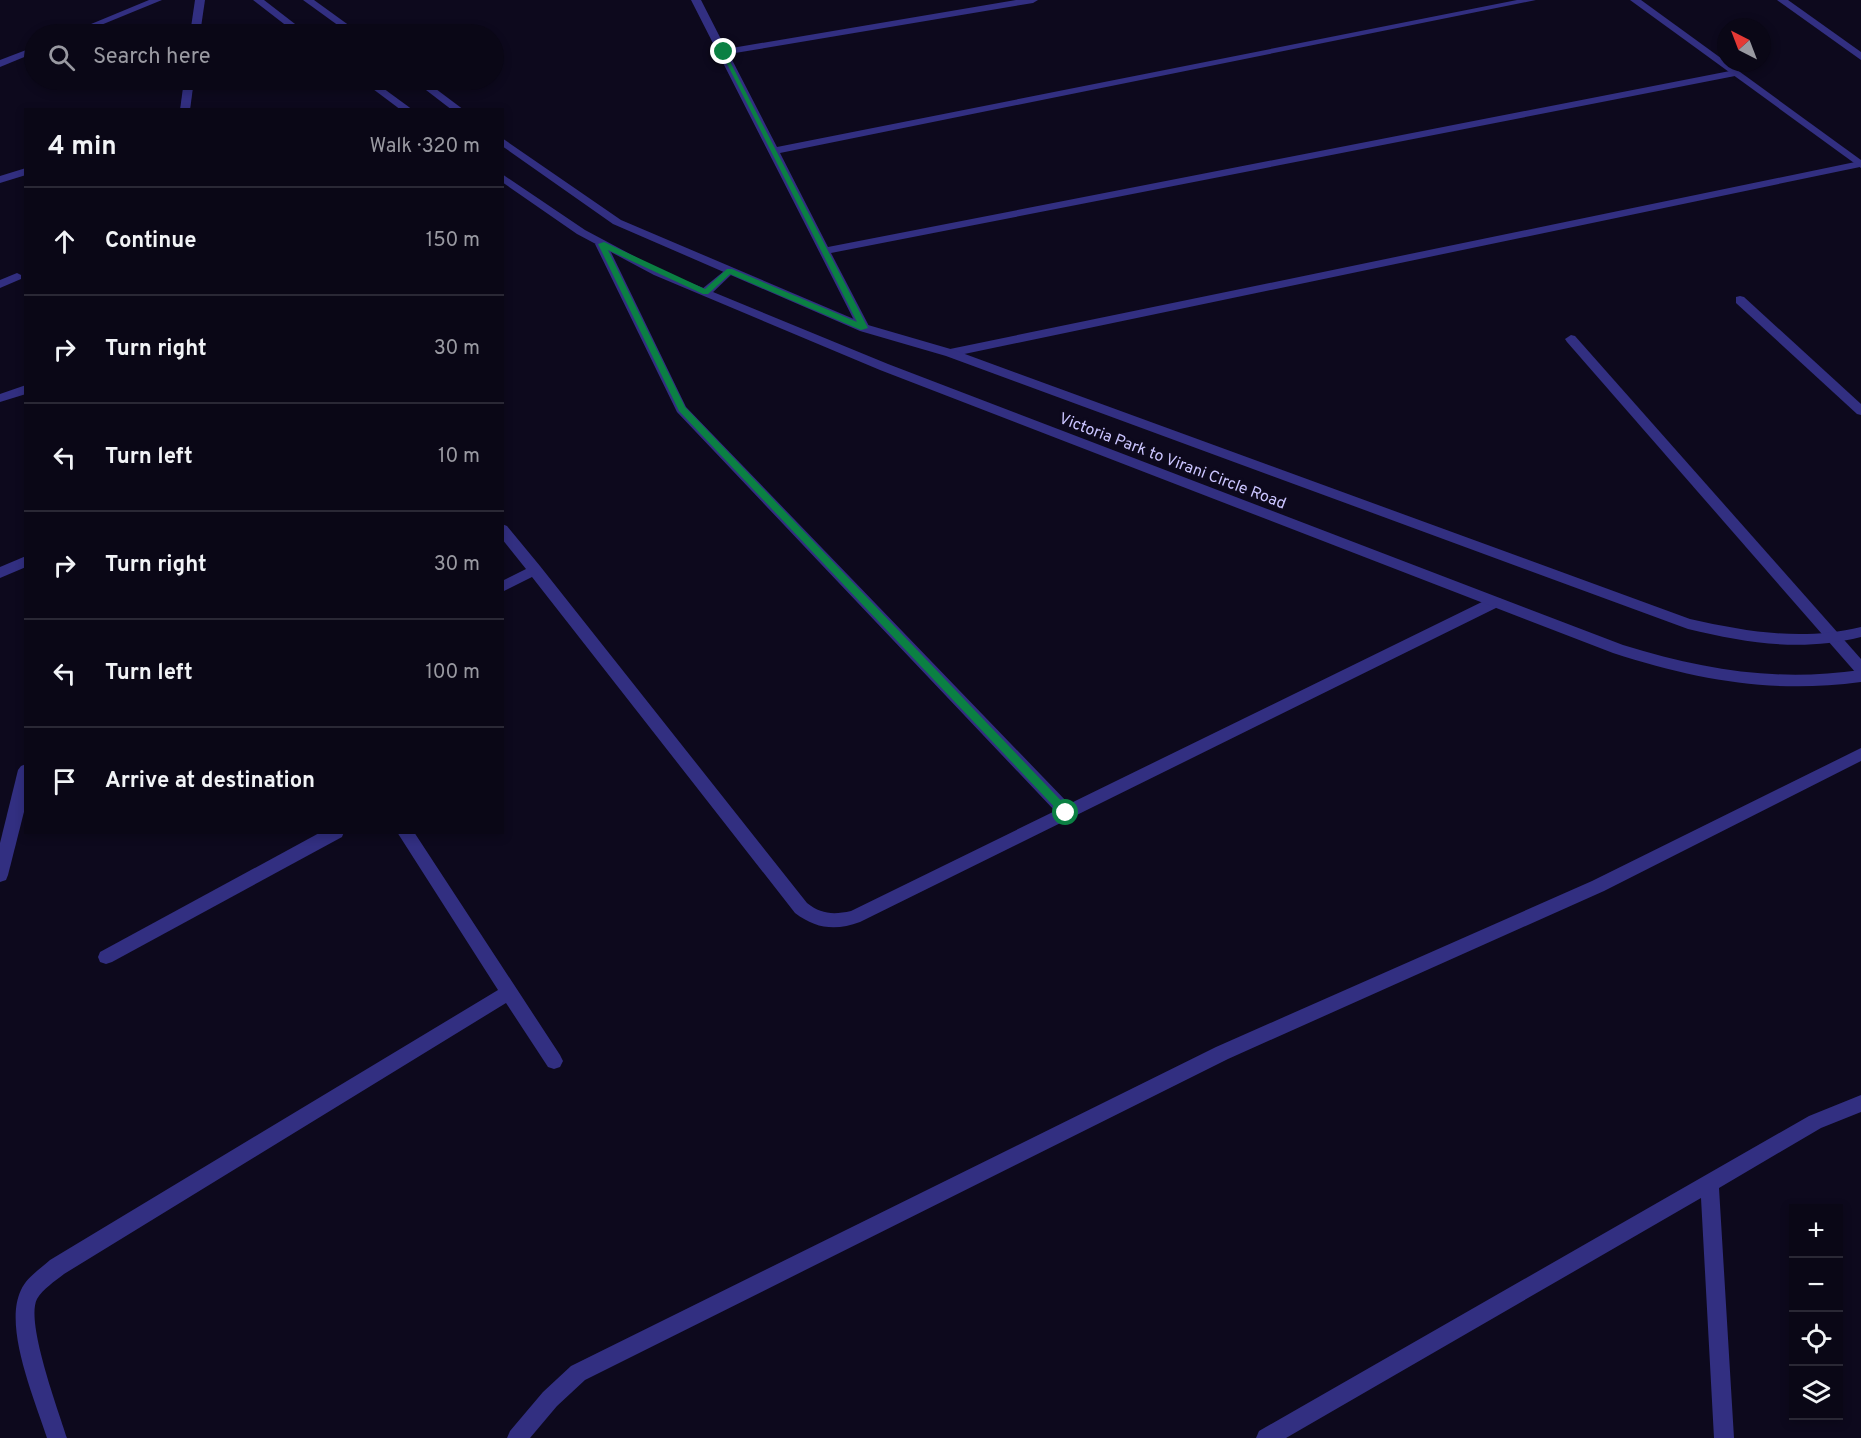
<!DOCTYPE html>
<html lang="en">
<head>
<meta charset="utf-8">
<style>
  :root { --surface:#0a0716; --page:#13101f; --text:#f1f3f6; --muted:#9999a1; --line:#2a2835 }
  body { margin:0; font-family:Overpass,sans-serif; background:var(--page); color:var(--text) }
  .controls { position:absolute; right:18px; bottom:18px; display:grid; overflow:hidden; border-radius:0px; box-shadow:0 3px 9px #0003 }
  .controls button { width:54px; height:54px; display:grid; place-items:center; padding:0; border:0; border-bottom:2px solid var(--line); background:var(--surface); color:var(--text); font:30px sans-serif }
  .compass { position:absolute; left:1717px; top:18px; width:54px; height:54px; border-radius:50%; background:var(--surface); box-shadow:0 3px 9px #0003; rotate:318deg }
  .stop { position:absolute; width:18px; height:18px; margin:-14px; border:4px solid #0b8043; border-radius:50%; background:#fff }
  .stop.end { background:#0b8043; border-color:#fff; box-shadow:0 2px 6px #0008 }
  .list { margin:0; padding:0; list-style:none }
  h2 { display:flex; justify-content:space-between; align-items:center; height:78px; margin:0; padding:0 24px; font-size:26px }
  h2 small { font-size:20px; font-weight:400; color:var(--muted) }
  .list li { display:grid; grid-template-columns:39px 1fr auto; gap:18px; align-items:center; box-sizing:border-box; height:108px; padding:0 24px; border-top:2px solid var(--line) }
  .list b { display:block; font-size:22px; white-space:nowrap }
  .list em { font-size:20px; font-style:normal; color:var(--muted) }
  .icon { flex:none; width:33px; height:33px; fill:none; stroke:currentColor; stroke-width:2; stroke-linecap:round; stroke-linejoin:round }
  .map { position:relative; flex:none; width:1861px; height:1438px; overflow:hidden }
  .search { position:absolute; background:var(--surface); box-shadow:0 3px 9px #0003; left:24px; top:24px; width:480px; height:66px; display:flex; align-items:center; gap:15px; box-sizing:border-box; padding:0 21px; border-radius:33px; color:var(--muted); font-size:22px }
  .panel { position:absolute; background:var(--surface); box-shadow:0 3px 9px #0003; left:24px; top:108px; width:480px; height:726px; border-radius:0px }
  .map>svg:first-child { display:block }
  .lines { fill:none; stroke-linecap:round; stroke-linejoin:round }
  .minor { fill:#322f81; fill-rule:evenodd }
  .tertiary { fill:#322f81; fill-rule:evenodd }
  .route { fill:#0b8043 }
  .labels { text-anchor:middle; stroke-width:6; stroke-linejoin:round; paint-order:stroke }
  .street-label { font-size:16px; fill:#cbc5ff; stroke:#0d091d }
</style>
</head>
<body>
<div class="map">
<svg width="1861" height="1438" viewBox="0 0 1861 1438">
  <rect width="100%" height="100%" fill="#0d091d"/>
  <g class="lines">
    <g class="minor">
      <polygon points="149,0 162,0 79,34 67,34"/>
      <polygon points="195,0 205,0 200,34 190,34"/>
      <polygon points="691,0 701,0 726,49 1016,0 1038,0 1033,3 729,54 777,147 1517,0 1536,0 780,153 828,247 1735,70 1740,73 1735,76 831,253 870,328 864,332 858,328"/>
      <polygon points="1777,0 1788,0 1861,52 1861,60"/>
      <polygon points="34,47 34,53 0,67 0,60"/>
      <polygon points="184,80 194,80 190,110 180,110"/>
      <polygon points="1860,161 1860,167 950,357 944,353 950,349"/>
      <polygon points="26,168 26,175 0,183 0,176"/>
      <path d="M601 241 607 244 686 407 1069 804 1490 598H1500L1502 602 1500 606 860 922C836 931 816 929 795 913L532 577 502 592V581L526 569 502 539V524L507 526 540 566 807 903C821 914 833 915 851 911L1055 811 677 412 595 244Z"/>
      <polygon points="729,267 733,269 733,273 710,295 702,295 702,289"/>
      <polygon points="17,273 21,275 21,279 0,288 0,280"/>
      <polygon points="1740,296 1744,297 1861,404 1861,415 1857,414 1736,303 1736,297"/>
      <polygon points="1571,335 1575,336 1861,659 1861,675 1856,673 1567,342 1565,339"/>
      <polygon points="26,385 26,394 0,402 0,394"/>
      <polygon points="26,556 26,567 0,578 0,567"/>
      <polygon points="1861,748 1861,761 1604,891 1228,1059 585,1380 557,1406 530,1438 507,1438 510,1431 543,1392 571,1366 1216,1047 1592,881"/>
      <polygon points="26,764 26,804 8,875 6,880 0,882 0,843 18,770 21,766"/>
      <polygon points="321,832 344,832 342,837 112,962 106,964 100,962 98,957 100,952"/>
      <path d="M397 832H414L560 1055 563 1061 560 1067 554 1069 548 1067 506 1003 64 1274C55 1281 43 1289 37 1299 25 1322 59 1412 67 1438H47C35 1400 3 1327 21 1290 27 1277 40 1269 50 1260L498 990Z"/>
      <polygon points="1861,1095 1861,1112 1821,1128 1719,1188 1734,1438 1714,1438 1701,1198 1286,1438 1256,1438 1259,1431 1809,1116"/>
    </g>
    <g class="tertiary">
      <polygon points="253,0 264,0 308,34 297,34"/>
      <polygon points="303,0 314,0 361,34 350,34"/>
      <polygon points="1630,0 1641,0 1861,160 1861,168"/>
      <polygon points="361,80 372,80 413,110 401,110"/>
      <polygon points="413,80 424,80 464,110 452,110"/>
      <path d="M502 138 621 220 868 325 954 350 1690 619C1748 632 1802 641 1861 627V637C1801 652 1747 643 1688 629L946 356 860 331 613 224 502 146Z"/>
      <path d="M502 174 585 230 662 271 888 364 1623 645C1705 670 1775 682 1861 670V682C1771 694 1698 680 1613 653L880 370 654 275 577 234 502 182Z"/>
    </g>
  </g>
  <polygon class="route" points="724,50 868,328 861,330 730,274 708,294 703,294 608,250 685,407 1070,810 1070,816 1063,816 679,411 598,244 604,242 705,289 727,269 732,269 857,322 721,52"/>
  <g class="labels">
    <g class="street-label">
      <text transform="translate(1173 460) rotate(21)" y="6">Victoria Park to Virani Circle Road</text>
    </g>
  </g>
</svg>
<div class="controls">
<button>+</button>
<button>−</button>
<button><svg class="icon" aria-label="locate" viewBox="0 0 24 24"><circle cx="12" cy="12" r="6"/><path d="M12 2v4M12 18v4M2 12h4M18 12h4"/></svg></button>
<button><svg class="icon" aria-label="layers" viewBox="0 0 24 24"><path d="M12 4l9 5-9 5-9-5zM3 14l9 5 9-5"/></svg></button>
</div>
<svg class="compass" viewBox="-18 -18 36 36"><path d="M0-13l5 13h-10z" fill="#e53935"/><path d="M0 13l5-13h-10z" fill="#9999a1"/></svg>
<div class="stop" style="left:1066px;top:813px"></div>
<div class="stop end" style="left:724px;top:52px"></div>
<div class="search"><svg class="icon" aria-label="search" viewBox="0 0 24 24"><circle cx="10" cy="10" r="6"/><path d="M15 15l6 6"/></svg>Search here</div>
<section class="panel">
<h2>4 min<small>Walk · 320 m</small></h2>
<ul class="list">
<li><svg class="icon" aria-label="ahead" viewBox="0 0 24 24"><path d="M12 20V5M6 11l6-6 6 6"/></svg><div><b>Continue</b></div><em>150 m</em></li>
<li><svg class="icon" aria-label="right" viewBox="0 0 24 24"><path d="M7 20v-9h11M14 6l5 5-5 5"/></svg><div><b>Turn right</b></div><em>30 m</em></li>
<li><svg class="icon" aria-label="left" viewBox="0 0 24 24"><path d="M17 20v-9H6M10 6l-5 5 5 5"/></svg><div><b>Turn left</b></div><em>10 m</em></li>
<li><svg class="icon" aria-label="right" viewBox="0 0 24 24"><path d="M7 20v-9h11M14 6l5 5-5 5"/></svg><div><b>Turn right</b></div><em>30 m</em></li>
<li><svg class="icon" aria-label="left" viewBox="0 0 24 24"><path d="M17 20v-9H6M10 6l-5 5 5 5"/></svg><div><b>Turn left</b></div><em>100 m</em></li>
<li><svg class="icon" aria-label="arrive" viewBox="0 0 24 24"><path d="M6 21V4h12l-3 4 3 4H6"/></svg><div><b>Arrive at destination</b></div></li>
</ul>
</section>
</div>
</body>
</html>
